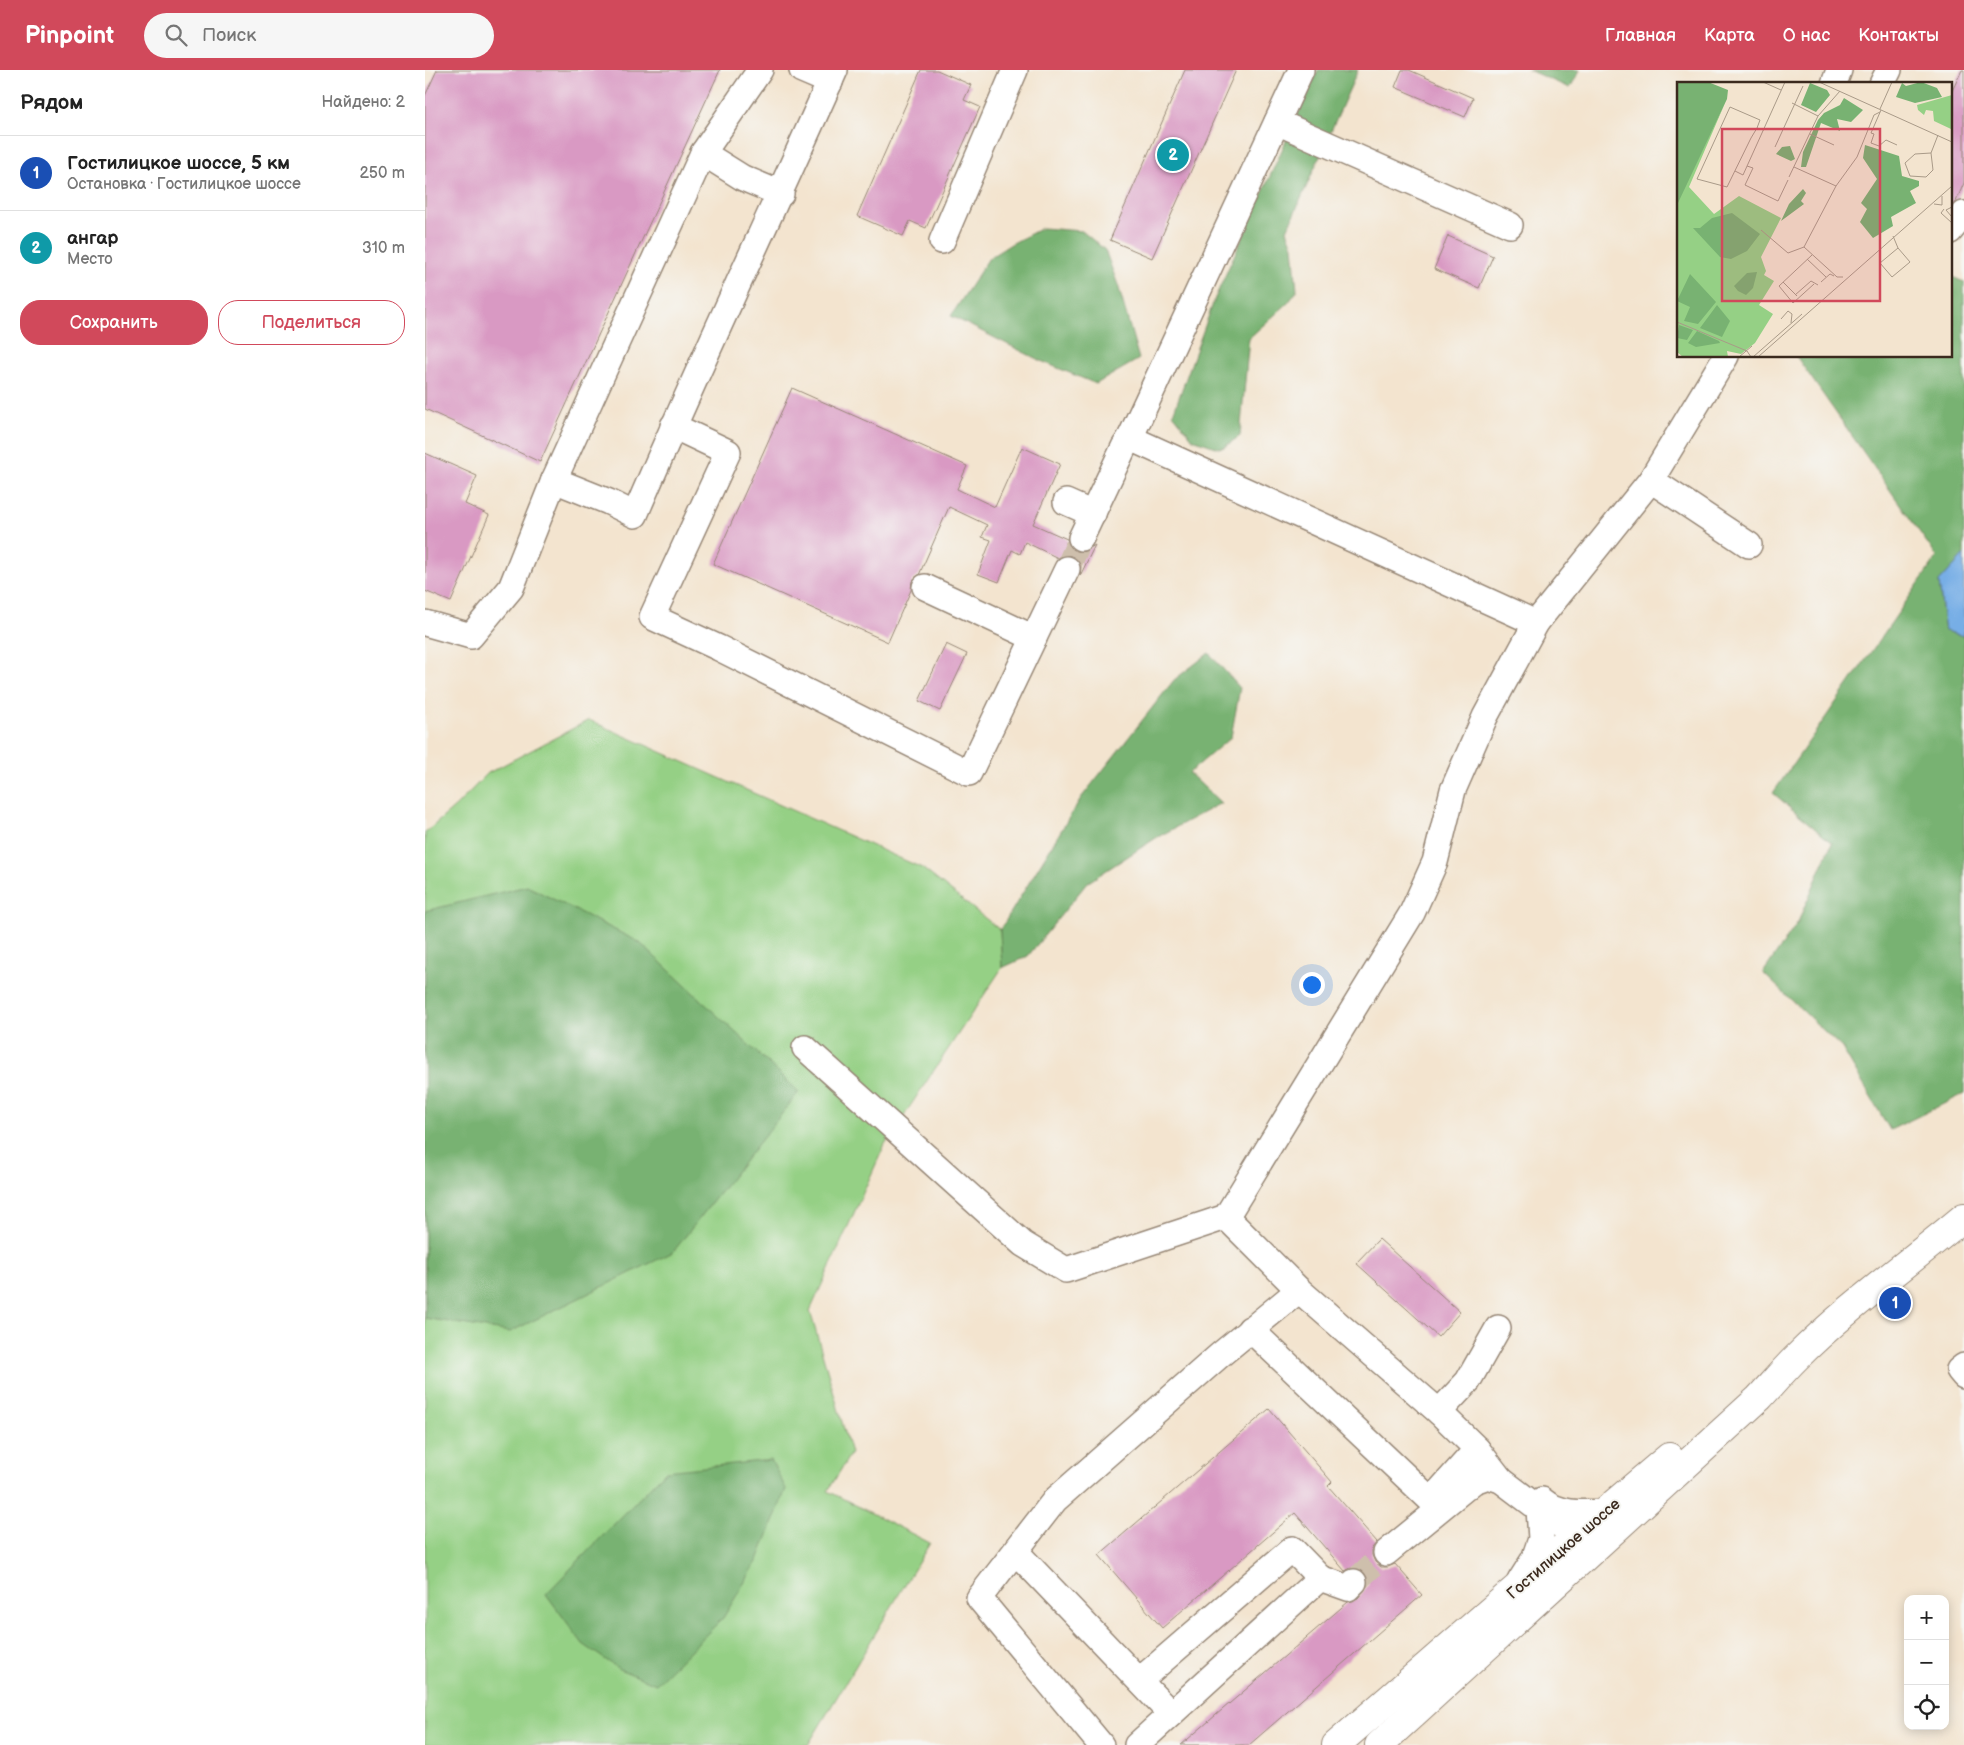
<!DOCTYPE html>
<html lang="ru">
<head>
<meta charset="utf-8">
<style>
  :root { --surface:#fff; --page:#f6f6f6; --text:#222; --muted:#767676; --line:#e0e0e0; --accent:#d1495b }
  body { margin:0; font-family:"Balsamiq Sans",sans-serif; background:var(--page); color:var(--text) }
  .controls { position:absolute; right:15px; bottom:15px; display:grid; overflow:hidden; border-radius:10px; box-shadow:0 2px 12px #0003 }
  .controls button { width:45px; height:45px; display:grid; place-items:center; padding:0; border:0; border-bottom:1px solid var(--line); background:var(--surface); color:var(--text); font:25px sans-serif }
  .you { position:absolute; left:886px; top:914px; width:18px; height:18px; margin:-12px; border:4px solid #fff; border-radius:50%; background:#1a73e8; box-shadow:0 0 0 8px #1a73e833 }
  .badge { display:grid; place-items:center; width:32px; height:32px; border-radius:50%; background:var(--accent); color:#fff; font-size:16px; font-weight:700 }
  .pin { position:absolute; translate:-50% -50%; border:2px solid #fff; box-shadow:0 1px 5px #0006 }
  .list { margin:0; padding:0; list-style:none }
  h2 { display:flex; justify-content:space-between; align-items:center; height:65px; margin:0; padding:0 20px; font-size:21px }
  h2 small { font-size:16px; font-weight:400; color:var(--muted) }
  .list li { display:grid; grid-template-columns:32px 1fr auto; gap:15px; align-items:center; box-sizing:border-box; height:75px; padding:0 20px; border-top:1px solid var(--line) }
  .list b { display:block; font-size:19px; white-space:nowrap }
  .list p { margin:0; font-size:16px; white-space:nowrap; color:var(--muted) }
  .list em { font-size:16px; font-style:normal; color:var(--muted) }
  .actions { display:flex; gap:10px; padding:15px 20px }
  .actions a { flex:1; padding:11px 0; border:1px solid var(--accent); border-radius:20px; text-align:center; font-size:18px; color:var(--accent) }
  .actions .main { background:var(--accent); color:#fff }
  .icon { flex:none; width:28px; height:28px; fill:none; stroke:currentColor; stroke-width:2; stroke-linecap:round; stroke-linejoin:round }
  .map { position:relative; flex:none; width:1539px; height:1675px; overflow:hidden }
  header { display:flex; align-items:center; gap:30px; box-sizing:border-box; height:70px; padding:0 25px; background:var(--accent); color:#fff }
  header strong { font-size:24px }
  nav { display:flex; gap:28px; margin-inline-start:auto; font-size:18px }
  .search { width:350px; height:45px; background:var(--page); display:flex; align-items:center; gap:12px; box-sizing:border-box; padding:0 18px; border-radius:28px; color:var(--muted); font-size:19px }
  main { display:flex }
  aside { flex:1; background:var(--surface) }
  .map>svg:first-child { display:block }
  .green { fill:#95d085; stroke:#687d52 }
  .forest { fill:#78b272; stroke:#5a6e48 }
  .water { fill:#77aee6; stroke:#596c82 }
  .building { fill:#d999c3 }
  .lines { fill:none; stroke-linecap:round; stroke-linejoin:round }
  .minor-tunnel { stroke:#cebfac; stroke-width:25; stroke-dasharray:25 12; stroke-linecap:butt }
  .minor-casing { stroke:#978776; stroke-width:28 }
  .major-casing { stroke:#978776; stroke-width:30 }
  .minor { stroke:#fff; stroke-width:25 }
  .major { stroke:#fff; stroke-width:28 }
  .labels { text-anchor:middle; stroke-width:4; stroke-linejoin:round; paint-order:stroke }
  .street-label { font-size:16px; fill:#3b2a1e; stroke:#f6f6f2 }
  .inset-road { fill:none; stroke:#a99a88; stroke-width:1 }
  .view { fill:#d1495b; fill-opacity:0.15; stroke:#d1495b; stroke-width:2.5 }
  .inset-edge { fill:none; stroke:#3b2a1e; stroke-width:2.5 }
</style>
</head>
<body>
<header>
<strong>Pinpoint</strong>
<div class="search"><svg class="icon" aria-label="search" viewBox="0 0 24 24"><circle cx="10" cy="10" r="6"/><path d="M15 15l6 6"/></svg>Поиск</div>
<nav><a>Главная</a><a>Карта</a><a>О нас</a><a>Контакты</a></nav>
</header>
<main>
<aside>
<h2>Рядом<small>Найдено: 2</small></h2>
<ul class="list">
<li><span class="badge" style="background:#1a4fb4">1</span><div><b>Гостилицкое шоссе, 5 км</b><p>Остановка · Гостилицкое шоссе</p></div><em>250 m</em></li>
<li><span class="badge" style="background:#0f9aa8">2</span><div><b>ангар</b><p>Место</p></div><em>310 m</em></li>
</ul>
<div class="actions"><a class="main">Сохранить</a><a>Поделиться</a></div>
</aside>
<div class="map">
<svg width="1539" height="1675" viewBox="0 0 1539 1675">
  <rect width="100%" height="100%" fill="#f6f6f2"/>
  <filter id="ink" filterUnits="userSpaceOnUse"><feTurbulence type="fractalNoise" baseFrequency=".02" numOctaves="2"/><feDisplacementMap in="SourceGraphic" scale="10" xChannelSelector="R" yChannelSelector="G"/><feConvolveMatrix kernelMatrix="1 2 1 2 8 2 1 2 1" color-interpolation-filters="sRGB"/></filter>
  <filter id="wash" filterUnits="userSpaceOnUse"><feTurbulence type="fractalNoise" baseFrequency=".0096" numOctaves="4" result="noise"/><feDisplacementMap in="SourceGraphic" scale="20" xChannelSelector="R" yChannelSelector="G"/><feGaussianBlur stdDeviation="1.12" result="paint"/><feColorMatrix in="noise" values="0 0 0 0 0 0 0 0 0 0 0 0 0 0 0 0 0 1.4 0 .05"/><feComposite in="paint" operator="in"/></filter>
  <g filter="url(#wash)">
    <rect width="100%" height="100%" fill="#f3e4cf"/>
    <polygon class="green" points="164,650 497,798 575,860 577,898 460,1074 385,1241 426,1383 403,1421 505,1473 383,1675 0,1675 0,763 31,736 63,703"/>
    <g class="forest">
      <polygon points="893,0 933,0 862,160 868,176 872,221 863,233 824,268 815,366 799,377 793,378 768,369 748,344 790,228"/>
      <polygon points="1103,0 1155,0 1145,18"/>
      <polygon points="617,158 657,161 680,180 693,215 714,289 671,314 616,291 526,246 564,188 586,174"/>
      <polygon points="1525,206 1539,212 1539,485 1514,512 1520,561 1539,566 1539,1024 1465,1060 1417,978 1338,903 1373,852 1407,773 1348,723 1512,487 1371,286 1525,286"/>
      <polygon points="784,583 815,618 806,667 764,703 796,733 731,768 662,813 603,886 577,898 575,860 656,728 749,610"/>
      <polygon points="102,816 214,872 374,1022 248,1182 85,1262 0,1248 0,841"/>
      <polygon points="346,1390 361,1419 333,1490 298,1548 231,1614 194,1599 158,1574 121,1524 241,1401"/>
    </g>
    <polygon class="water" points="1539,485 1539,566 1520,561 1514,512"/>
    <g id="blocks">
      <g class="building">
        <polygon points="12,0 295,0 115,392 0,339 0,26"/>
        <polygon points="496,0 512,0 546,15 539,30 555,37 501,158 485,151 478,166 432,146"/>
        <polygon points="760,0 811,0 727,188 685,170"/>
        <polygon points="977,0 984,0 1048,28 1040,47 970,17"/>
        <polygon points="1537,0 1539,0 1539,113 1530,134 1525,138 1525,25"/>
        <polygon points="1023,166 1068,186 1054,218 1009,199"/>
        <polygon points="367,318 542,396 532,419 570,437 597,377 635,394 608,454 642,469 645,477 650,481 658,482 670,475 655,506 656,497 654,491 649,486 640,485 633,488 600,472 595,484 587,480 574,512 553,504 566,470 557,467 562,455 524,437 494,505 487,511 486,520 463,572 288,494"/>
        <polygon points="0,383 52,406 40,434 64,445 26,532 0,521"/>
        <polygon points="521,574 542,584 515,641 494,631"/>
        <polygon points="954,1169 1035,1242 1013,1267 931,1193"/>
        <polygon points="844,1339 907,1412 903,1416 952,1472 947,1478 947,1485 950,1492 956,1497 963,1497 970,1494 997,1525 824,1675 756,1675 923,1532 933,1528 943,1515 943,1508 939,1502 932,1498 926,1498 920,1501 870,1443 737,1558 674,1485"/>
      </g>
    </g>
  </g>
  <g filter="url(#ink)">
    <use href="#blocks" fill-opacity="0" stroke="#978776" stroke-width="1"/>
    <g class="lines">
      <g class="minor-tunnel">
        <polyline points="642,499 656,468"/>
        <polyline points="929,1512 961,1483"/>
      </g>
      <g class="minor-casing">
        <g id="minor">
          <polyline points="377,0 405,12"/>
          <polyline points="1409,14 1414,0"/>
          <polyline points="1457,14 1464,0"/>
          <polyline points="852,52 1085,155"/>
          <polyline points="278,83 318,108 356,124"/>
          <polyline points="1525,161 1539,144"/>
          <polyline points="517,171 590,0"/>
          <polyline points="248,356 303,382 227,547 294,578 544,703 642,499"/>
          <polyline points="705,368 1111,553"/>
          <path d="M129 410 184 432 210 445C274 295 344 149 410 0"/>
          <polyline points="1226,410 1324,475"/>
          <polyline points="641,432 668,444"/>
          <polyline points="656,468 699,377 705,368 876,0"/>
          <polyline points="500,517 609,568"/>
          <polyline points="0,553 46,566 86,518 129,410 278,83 335,0"/>
          <polyline points="380,978 598,1174 641,1200 801,1147 987,843 1010,792 1028,720 1060,647 1111,553 1226,410 1301,286"/>
          <polyline points="801,1147 874,1220 1014,1342 1052,1379 1076,1410"/>
          <polyline points="825,1259 1014,1438"/>
          <polyline points="1539,1296 1534,1300 1539,1306"/>
          <polyline points="1014,1342 1043,1311 1073,1258"/>
          <polyline points="1007,1429 1052,1379"/>
          <path d="M1117 1430C1134 1445 1158 1443 1179 1442"/>
          <polyline points="591,1482 746,1644"/>
          <polyline points="961,1483 1049,1411 1063,1406 1076,1410 1167,1479"/>
          <polyline points="1095,1511 1109,1489 1116,1469 1114,1439"/>
          <polyline points="715,1610 867,1479 895,1508 923,1518 929,1512"/>
          <polyline points="676,1675 554,1528 630,1430 795,1285 874,1220"/>
          <polyline points="712,1675 895,1508"/>
        </g>
      </g>
      <g class="major-casing">
        <g id="major">
          <polyline points="911,1675 1179,1442 1244,1387"/>
          <path d="M954 1675 1334 1328C1346 1315 1358 1301 1370 1289 1422 1237 1483 1194 1539 1147"/>
        </g>
      </g>
      <use href="#minor" class="minor"/>
      <use href="#major" class="major"/>
    </g>
  </g>
  <g class="labels">
    <g class="street-label">
      <text transform="translate(1138 1478) rotate(-41)" y="6">Гостилицкое шоссе</text>
    </g>
  </g>
  <g transform="translate(1252 12)">
    <rect width="275" height="275" fill="#f3e4cf"/>
    <path d="M275 13 274 47 257 39 256 29 249 28 247 33 241 28 240 23ZM48 21 12 105 37 132 62 114 104 136 84 175 89 189 87 193 97 199 82 223 96 232 78 261 64 272 50 269 51 275H6L0 270V121Z" fill="#95d085"/>
    <path d="M0 0H31L51 8 50 17 1 121ZM244 0 260 6 265 15 238 21 219 15 225 1 229 4ZM133 1 150 8 153 13 139 30 124 23ZM167 16 186 28 174 40 160 37 163 49 144 41 129 85H124L126 70 141 38 147 31 163 23ZM188 63 222 74 225 94 242 99V104L233 109 239 121 214 135 216 144 196 156 183 140 190 127 184 121 200 97 186 76ZM113 64 118 77 114 79 99 72 105 65ZM126 107 129 111 124 119 127 122 104 139 112 122ZM55 131 83 152 70 169 54 177 43 175 16 146H23L35 136ZM80 190 76 206 69 213 61 209 57 204 70 191ZM13 192 39 220 21 242 7 239 13 225 0 219ZM40 223 53 239 45 255 23 246ZM2 243 16 248 10 258 0 256ZM20 249 42 259 43 261 19 265 11 261Z" fill="#78b272"/>
    <path class="inset-road" d="M86 0 104 8M142 0 275 60M115 21 141 34M203 27 215 0M204 28 194 51 197 52 194 61 202 64 209 58 220 63M80 46 83 38 53 25 20 97 50 105 74 56 80 46 87 48M133 52 157 63M98 65 126 4M254 71 238 72 228 81 233 94 249 95 256 88 254 71 261 53M70 84 76 86 68 103 101 119 111 98M117 85 159 104M58 89 66 93 108 0M112 95 141 34 163 9M257 122 265 123V114M275 125 269 128 275 135M267 127 264 131 275 141M84 148 111 171 127 165 159 104 180 75 197 33 203 30M216 154 221 166 203 181 215 195 233 180 221 166M127 165 160 195H166M135 173 102 204 116 221 137 202M130 177 149 195M106 200 120 214M144 200 153 192 157 194M118 213 134 199 141 203M104 237 111 229 115 232 114 241M0 240 70 269 74 275M62 275 75 264M76 275 125 232M81 275 275 104"/>
    <path class="view" d="M45 47H203V219H45Z"/>
    <rect width="275" height="275" class="inset-edge"/>
  </g>
</svg>
<div class="controls">
<button>+</button>
<button>−</button>
<button><svg class="icon" aria-label="locate" viewBox="0 0 24 24"><circle cx="12" cy="12" r="6"/><path d="M12 2v4M12 18v4M2 12h4M18 12h4"/></svg></button>
</div>
<div class="you"></div>
<div class="pin badge" style="left:1470px;top:1233px;background:#1a4fb4">1</div>
<div class="pin badge" style="left:748px;top:85px;background:#0f9aa8">2</div>
</div>
</main>
</body>
</html>
